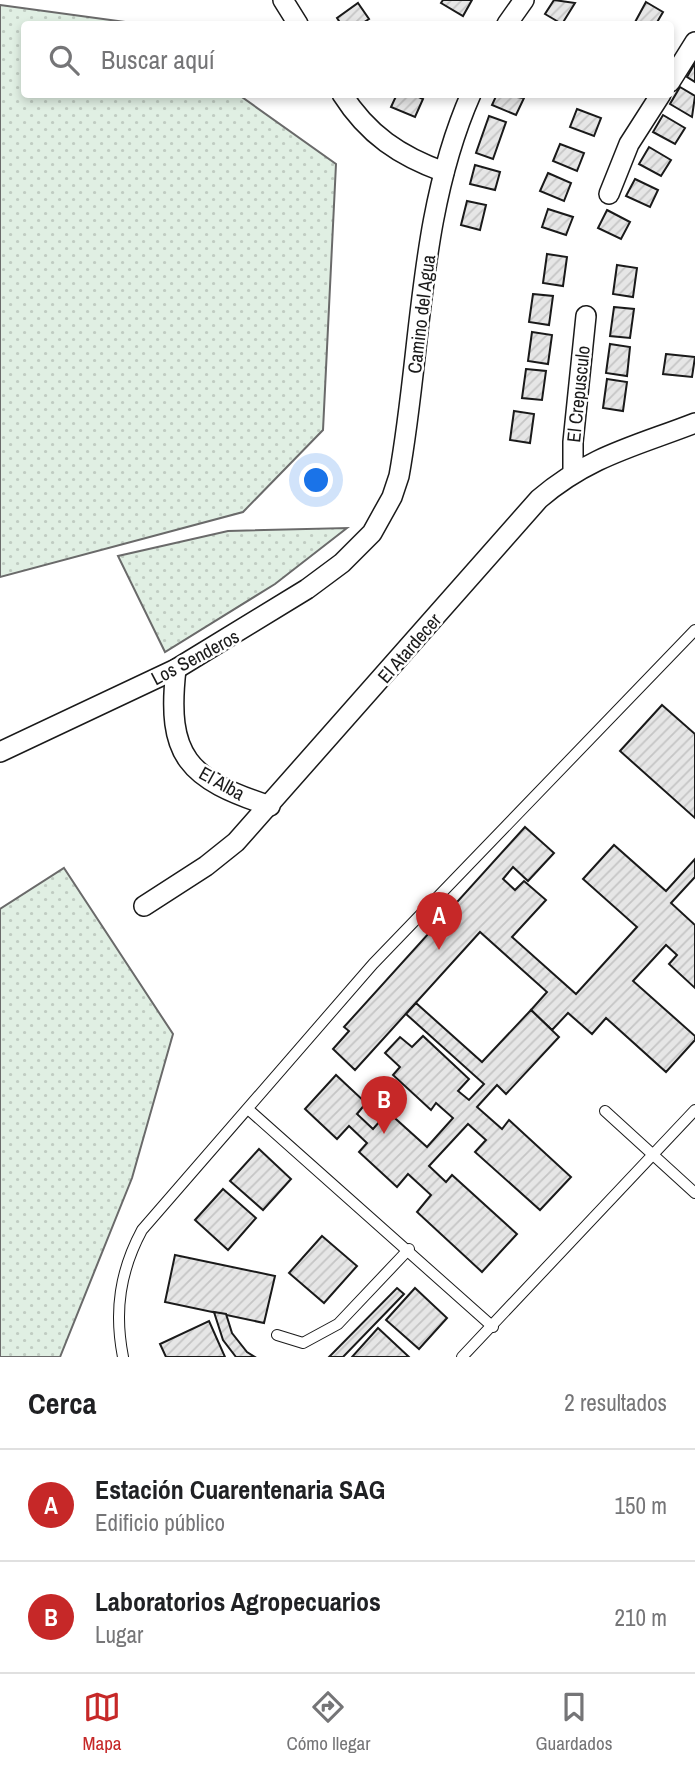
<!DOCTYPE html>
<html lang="es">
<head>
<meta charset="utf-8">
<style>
  :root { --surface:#fff; --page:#f2f2f2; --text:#202124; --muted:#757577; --line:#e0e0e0; --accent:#c62828 }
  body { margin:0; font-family:"Archivo Narrow",sans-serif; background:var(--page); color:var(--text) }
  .you { position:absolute; left:317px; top:481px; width:24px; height:24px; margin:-18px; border:5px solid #fff; border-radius:50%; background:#1a73e8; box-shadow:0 0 0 10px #1a73e833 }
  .badge { display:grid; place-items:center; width:46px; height:46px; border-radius:50%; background:var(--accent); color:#fff; font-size:23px; font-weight:700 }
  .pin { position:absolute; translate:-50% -58px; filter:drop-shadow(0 2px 4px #0008) }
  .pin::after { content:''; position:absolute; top:37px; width:24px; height:21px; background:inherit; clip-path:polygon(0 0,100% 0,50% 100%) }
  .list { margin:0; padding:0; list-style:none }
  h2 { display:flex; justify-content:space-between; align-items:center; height:91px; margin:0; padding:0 28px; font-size:30px }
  h2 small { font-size:23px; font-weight:400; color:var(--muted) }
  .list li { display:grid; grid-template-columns:46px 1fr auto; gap:21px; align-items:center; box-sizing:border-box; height:112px; padding:0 28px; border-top:2px solid var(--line) }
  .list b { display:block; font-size:26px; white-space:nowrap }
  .list p { margin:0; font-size:23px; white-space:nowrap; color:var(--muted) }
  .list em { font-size:23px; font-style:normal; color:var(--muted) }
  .icon { flex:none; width:38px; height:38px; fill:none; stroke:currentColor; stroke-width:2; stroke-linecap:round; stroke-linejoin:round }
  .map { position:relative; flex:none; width:695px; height:1357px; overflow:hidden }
  .search { position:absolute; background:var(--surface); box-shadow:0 4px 10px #0003; left:21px; right:21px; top:21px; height:77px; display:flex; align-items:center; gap:18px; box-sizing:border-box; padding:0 24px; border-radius:7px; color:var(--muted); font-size:26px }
  .sheet { height:315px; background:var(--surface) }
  nav { display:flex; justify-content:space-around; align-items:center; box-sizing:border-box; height:98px; border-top:2px solid var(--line); background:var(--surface); font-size:19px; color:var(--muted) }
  nav a { display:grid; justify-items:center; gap:4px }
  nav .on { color:var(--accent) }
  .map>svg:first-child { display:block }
  .grass { fill:url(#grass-dots); stroke:#6a6a6a; stroke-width:2 }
  .building { fill:url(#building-hatch); stroke:#1a1a1a; stroke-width:2 }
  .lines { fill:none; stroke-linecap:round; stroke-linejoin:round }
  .lane-casing { stroke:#1a1a1a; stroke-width:12 }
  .street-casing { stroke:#1a1a1a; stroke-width:22 }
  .lane { stroke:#fff; stroke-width:10 }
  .street { stroke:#fff; stroke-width:19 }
  .labels { text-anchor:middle; stroke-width:5; stroke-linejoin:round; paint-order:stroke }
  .street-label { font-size:19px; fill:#1a1a1a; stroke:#fff }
</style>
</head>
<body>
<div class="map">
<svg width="695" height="1357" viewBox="0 0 695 1357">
  <defs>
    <pattern id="grass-dots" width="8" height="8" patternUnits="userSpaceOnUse" patternTransform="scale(1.75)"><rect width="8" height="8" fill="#e0efe3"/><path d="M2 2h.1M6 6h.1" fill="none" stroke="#c0ccc2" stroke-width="1.8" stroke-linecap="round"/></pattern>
    <pattern id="building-hatch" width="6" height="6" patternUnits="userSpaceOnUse" patternTransform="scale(1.75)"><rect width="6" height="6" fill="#e6e6e6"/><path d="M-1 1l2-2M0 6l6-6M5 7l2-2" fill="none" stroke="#c5c5c5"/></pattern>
  </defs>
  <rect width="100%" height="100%" fill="#fff"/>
  <g class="grass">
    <polygon points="0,5 140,24 24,24 24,94 239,95 336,164 323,430 243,512 0,577"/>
    <polygon points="347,528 275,584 165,652 118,556 228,531"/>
    <polygon points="64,868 173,1034 132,1178 60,1357 0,1357 0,909"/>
  </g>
  <g class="building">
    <polygon points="443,0 472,0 463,16 441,3"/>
    <polygon points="554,0 575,3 562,24 545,14"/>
    <polygon points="646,2 663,12 656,24 634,24"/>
    <polygon points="358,3 369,19 361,24 341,24 337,18"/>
    <polygon points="695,63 695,82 687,77"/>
    <polygon points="680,87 695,96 692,117 670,104"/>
    <polygon points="397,94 412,94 423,99 415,117 391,107"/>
    <polygon points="497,94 524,98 516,115 492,105"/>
    <polygon points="577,109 601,118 594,136 570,127"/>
    <polygon points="663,115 685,128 675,144 653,132"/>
    <polygon points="489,116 506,122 493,159 476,153"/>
    <polygon points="560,144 584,153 577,171 553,161"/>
    <polygon points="649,147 671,160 661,176 639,164"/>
    <polygon points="475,165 500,172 495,190 470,184"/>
    <polygon points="548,173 571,183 564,201 540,191"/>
    <polygon points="635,179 658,190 650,207 626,196"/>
    <polygon points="467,201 486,205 480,230 461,225"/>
    <polygon points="548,209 573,217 566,235 542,227"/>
    <polygon points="607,210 630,222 621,239 598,228"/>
    <polygon points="547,254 567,257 563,286 543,283"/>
    <polygon points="617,265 637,268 633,297 613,294"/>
    <polygon points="533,294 553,296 549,325 529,322"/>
    <polygon points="614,307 634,309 630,338 610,336"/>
    <polygon points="532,332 552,335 548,364 528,361"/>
    <polygon points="610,344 630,347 627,376 606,373"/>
    <polygon points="666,354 695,357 692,377 663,374"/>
    <polygon points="526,369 546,371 542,400 522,398"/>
    <polygon points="607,379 627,382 623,411 603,408"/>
    <polygon points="514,411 534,414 530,443 510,440"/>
    <polygon points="662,705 695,734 695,818 620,751"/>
    <polygon points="525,827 554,853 528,881 513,867 503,879 515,890 524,881 546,900 512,937 576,994 637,927 583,879 614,845 666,891 695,859 695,877 671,903 695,925 695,988 669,964 677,955 666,945 633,981 695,1036 695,1040 666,1072 606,1018 592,1034 568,1013 552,1030 531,1010 547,992 480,932 355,1070 333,1049 349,1031 344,1027"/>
    <polygon points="416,1003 482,1062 531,1010 559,1037 506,1094 497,1085 477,1107 502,1129 509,1120 571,1177 540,1210 475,1152 486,1140 468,1124 429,1166 446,1182 452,1175 517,1234 482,1272 417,1212 431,1195 408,1174 397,1187 359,1152 367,1143 349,1126 337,1139 305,1109 336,1075 366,1103 357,1114 373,1129 388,1112 427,1147 453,1118 436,1103 431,1110 393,1075 400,1067 385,1053 400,1037 412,1047 423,1036 469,1079 458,1091 469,1100 484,1084 406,1014"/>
    <polygon points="259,1149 291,1179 263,1210 230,1181"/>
    <polygon points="223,1189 256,1218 228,1250 195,1220"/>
    <polygon points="322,1236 357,1266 324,1303 289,1273"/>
    <polygon points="175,1255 275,1276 264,1323 165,1302"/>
    <polygon points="397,1288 404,1294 343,1357 329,1357"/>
    <polygon points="415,1288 447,1318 419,1349 386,1320"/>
    <polygon points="214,1312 226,1314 232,1333 247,1352 255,1357 236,1357 223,1340"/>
    <polygon points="209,1321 225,1357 166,1357 160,1344"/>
    <polygon points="378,1328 409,1357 352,1357"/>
  </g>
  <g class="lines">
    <g class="lane-casing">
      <g id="lane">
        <polyline points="248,1109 493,1327"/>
        <polyline points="605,1111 695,1193"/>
        <polyline points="277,1335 303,1343 338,1324 409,1249"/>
        <path d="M123 1357C114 1311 120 1271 142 1230L373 964 695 630"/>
        <polyline points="462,1357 695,1110"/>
      </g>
    </g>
    <g class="street-casing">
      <g id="street">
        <polyline points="283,0 298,24"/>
        <polyline points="507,24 524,0"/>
        <polyline points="670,82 695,42"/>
        <path d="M342 94C368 135 400 156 444 172"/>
        <polyline points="609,194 629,144 661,94"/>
        <polyline points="573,472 573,442 586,316"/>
        <path d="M176 669C166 757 188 779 270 806"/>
        <path d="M0 752 176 669 307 589 342 563 372 533 392 497 399 476C422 349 418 214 471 94"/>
        <path d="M144 906 206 866 236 842 539 499C589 456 636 446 695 423"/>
      </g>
    </g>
    <use href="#lane" class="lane"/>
    <use href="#street" class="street"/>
  </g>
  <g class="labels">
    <g class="street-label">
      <text transform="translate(421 314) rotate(-83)" y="7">Camino del Agua</text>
      <text transform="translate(578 394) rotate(-84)" y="7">El Crepusculo</text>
      <text transform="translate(409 648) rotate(-49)" y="7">El Atardecer</text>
      <text transform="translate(195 657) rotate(-28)" y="7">Los Senderos</text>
      <text transform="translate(222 783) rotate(29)" y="7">El Alba</text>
    </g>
  </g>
</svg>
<div class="you"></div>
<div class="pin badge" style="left:439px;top:950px">A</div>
<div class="pin badge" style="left:384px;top:1134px">B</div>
<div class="search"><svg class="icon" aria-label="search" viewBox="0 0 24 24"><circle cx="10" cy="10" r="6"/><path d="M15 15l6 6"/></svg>Buscar aquí</div>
</div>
<section class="sheet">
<h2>Cerca<small>2 resultados</small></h2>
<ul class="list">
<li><span class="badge">A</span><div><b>Estación Cuarentenaria SAG</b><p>Edificio público</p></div><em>150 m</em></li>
<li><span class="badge">B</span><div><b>Laboratorios Agropecuarios</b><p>Lugar</p></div><em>210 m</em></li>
</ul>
</section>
<nav>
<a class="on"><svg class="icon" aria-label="map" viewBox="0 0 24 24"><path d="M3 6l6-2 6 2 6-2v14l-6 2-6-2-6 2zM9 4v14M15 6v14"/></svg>Mapa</a>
<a><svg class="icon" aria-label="directions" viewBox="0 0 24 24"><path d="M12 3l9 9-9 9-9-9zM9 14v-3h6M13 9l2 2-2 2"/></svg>Cómo llegar</a>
<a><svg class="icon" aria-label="saved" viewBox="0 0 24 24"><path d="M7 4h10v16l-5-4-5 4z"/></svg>Guardados</a>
</nav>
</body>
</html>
